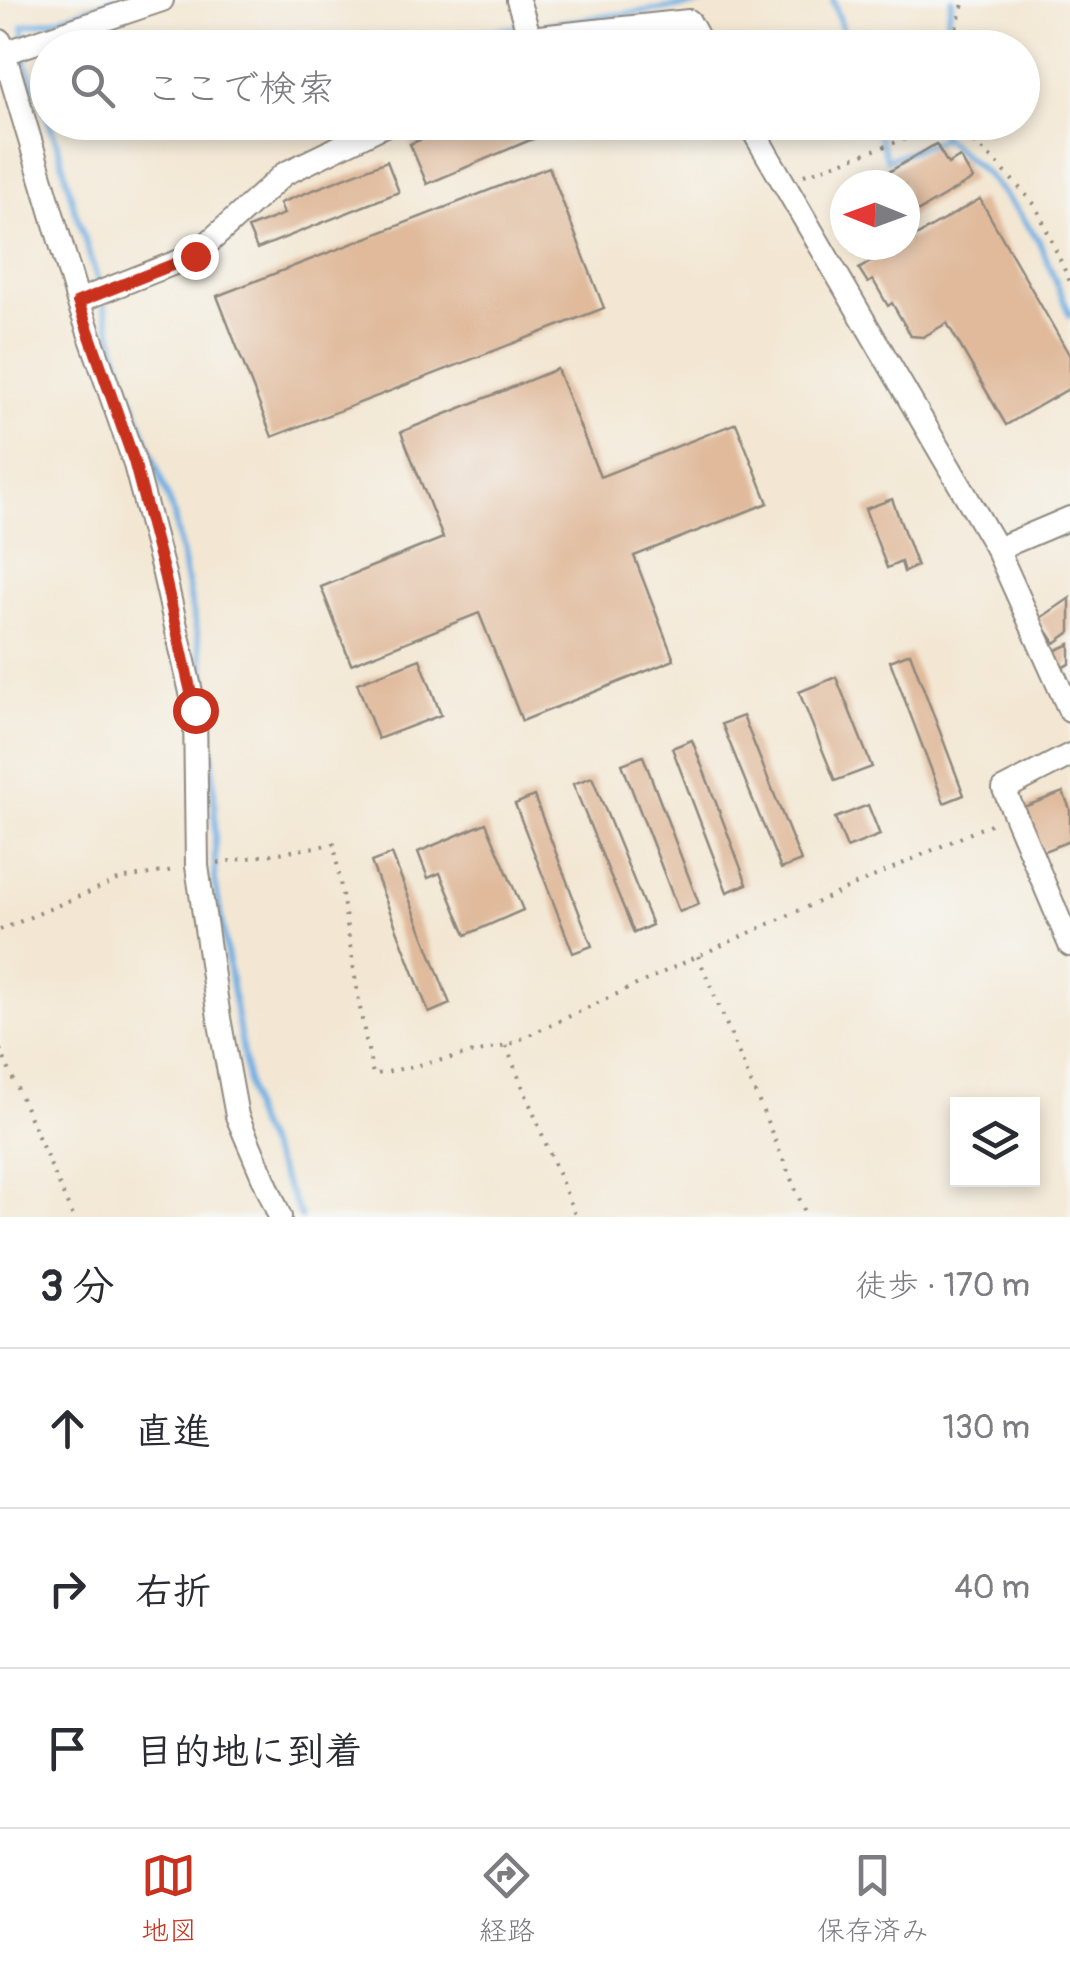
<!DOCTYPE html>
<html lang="ja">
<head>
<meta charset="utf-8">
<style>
  :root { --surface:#fff; --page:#f7f7f7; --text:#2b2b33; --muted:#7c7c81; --line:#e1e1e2; --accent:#c8321e }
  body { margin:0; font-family:Pangolin,"Klee One",sans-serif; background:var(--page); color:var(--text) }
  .controls { position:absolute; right:30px; bottom:30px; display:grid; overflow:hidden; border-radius:0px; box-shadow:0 5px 15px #0003 }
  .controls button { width:90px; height:90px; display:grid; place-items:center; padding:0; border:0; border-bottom:2px solid var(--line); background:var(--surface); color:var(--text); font:50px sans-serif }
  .compass { position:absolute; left:830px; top:170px; width:90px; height:90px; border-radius:50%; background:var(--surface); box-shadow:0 5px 15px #0003; rotate:271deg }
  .stop { position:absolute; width:30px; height:30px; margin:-22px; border:8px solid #c8321e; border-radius:50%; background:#fff }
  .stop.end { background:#c8321e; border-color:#fff; box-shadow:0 2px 10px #0008 }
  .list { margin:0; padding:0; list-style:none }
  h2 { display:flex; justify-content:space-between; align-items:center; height:130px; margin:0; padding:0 40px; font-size:42px }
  h2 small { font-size:32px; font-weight:400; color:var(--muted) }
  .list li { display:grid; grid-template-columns:65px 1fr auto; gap:30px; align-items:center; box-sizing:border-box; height:160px; padding:0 40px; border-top:2px solid var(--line) }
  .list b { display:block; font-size:38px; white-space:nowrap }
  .list em { font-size:32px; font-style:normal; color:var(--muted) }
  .icon { flex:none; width:55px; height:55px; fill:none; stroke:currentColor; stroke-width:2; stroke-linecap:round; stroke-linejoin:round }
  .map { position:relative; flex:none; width:1070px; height:1217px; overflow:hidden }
  .search { position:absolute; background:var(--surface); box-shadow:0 5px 15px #0003; left:30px; right:30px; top:30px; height:110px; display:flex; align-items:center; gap:25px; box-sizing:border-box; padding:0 35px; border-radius:55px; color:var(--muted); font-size:38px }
  .sheet { height:610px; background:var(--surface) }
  nav { display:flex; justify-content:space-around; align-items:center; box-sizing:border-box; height:140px; border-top:2px solid var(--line); background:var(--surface); font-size:28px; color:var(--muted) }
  nav a { display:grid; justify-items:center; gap:5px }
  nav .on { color:var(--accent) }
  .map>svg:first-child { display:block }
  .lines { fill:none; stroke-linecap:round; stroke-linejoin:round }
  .stream { stroke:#6fafe2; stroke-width:6 }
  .building { fill:#e0ba9b }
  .street-casing { stroke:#8f897f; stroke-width:26 }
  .path { stroke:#8f897f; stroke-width:4; stroke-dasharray:2.5 8; stroke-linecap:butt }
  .street { stroke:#fff; stroke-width:22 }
  .route { stroke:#c8321e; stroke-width:12 }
</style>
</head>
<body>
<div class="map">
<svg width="1070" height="1217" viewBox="0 0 1070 1217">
  <rect width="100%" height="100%" fill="#f6f6f2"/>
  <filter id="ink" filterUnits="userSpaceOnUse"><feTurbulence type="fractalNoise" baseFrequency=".01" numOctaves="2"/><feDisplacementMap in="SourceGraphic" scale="20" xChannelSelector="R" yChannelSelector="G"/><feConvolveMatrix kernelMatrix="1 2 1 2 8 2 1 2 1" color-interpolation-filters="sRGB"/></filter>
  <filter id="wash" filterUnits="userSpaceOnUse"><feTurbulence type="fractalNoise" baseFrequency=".0048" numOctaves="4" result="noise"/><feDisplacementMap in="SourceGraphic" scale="40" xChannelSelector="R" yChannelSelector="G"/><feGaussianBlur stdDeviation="2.25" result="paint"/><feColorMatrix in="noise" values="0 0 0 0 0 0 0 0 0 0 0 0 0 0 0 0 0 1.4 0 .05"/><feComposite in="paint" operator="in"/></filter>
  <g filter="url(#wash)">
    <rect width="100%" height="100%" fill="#f3e7d3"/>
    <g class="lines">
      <g class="stream">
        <polyline points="833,0 849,48"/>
        <polyline points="547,24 692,5 711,0"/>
        <polyline points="24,40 23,26 55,20 114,0"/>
        <polyline points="366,48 521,27"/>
        <polyline points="942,48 952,0"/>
        <polyline points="25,52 26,65 48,119"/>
        <polyline points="49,122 59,149 73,204 98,281 120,365 174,515 210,700 215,816 215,882 253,1115 301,1217"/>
        <polyline points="874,122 887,160 944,138"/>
        <polyline points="935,122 944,138 986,174 1016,209 1038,239 1070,315"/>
      </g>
    </g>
    <g id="blocks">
      <g class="building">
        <polygon points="646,33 649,48 608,48 607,39"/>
        <polygon points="461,122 543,122 543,123 531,127 535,138 427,184 410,144"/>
        <polygon points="936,144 948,164 960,157 973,179 905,219 905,185 847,185 870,172 875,180"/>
        <polygon points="387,161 399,192 257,249 248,228 284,214 280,203"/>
        <polygon points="549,167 604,308 272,437 217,296"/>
        <polygon points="980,199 1070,356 1070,388 1006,425 947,323 923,337 911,336 892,303 888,306 873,280 868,283 859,269 897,245 905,245 905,233 909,240"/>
        <polygon points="557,369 600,477 736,423 768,503 634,556 674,660 522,721 479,613 351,664 321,587 443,538 401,432"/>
        <polygon points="892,499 917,566 904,572 901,562 887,568 865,509"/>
        <polygon points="1070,598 1070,632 1055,643 1039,619"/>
        <polygon points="1070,644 1070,664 1059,669 1052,652"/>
        <polygon points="910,653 964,795 944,803 890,661"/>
        <polygon points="420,659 441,715 378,739 357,683"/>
        <polygon points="836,677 872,767 835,781 799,692"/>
        <polygon points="743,716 801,861 781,869 722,724"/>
        <polygon points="692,740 747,884 727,892 672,748"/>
        <polygon points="643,756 699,904 679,912 622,764"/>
        <polygon points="592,777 652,925 634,933 573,784"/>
        <polygon points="1063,792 1070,809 1070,841 1039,853 1021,808"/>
        <polygon points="534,796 592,946 573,953 515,804"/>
        <polygon points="868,805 880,835 847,848 835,818"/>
        <polygon points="486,823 523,910 466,935 440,873 428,878 418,852"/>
        <polygon points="392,854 450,1004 429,1013 371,862"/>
      </g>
    </g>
  </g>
  <g filter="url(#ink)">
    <use href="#blocks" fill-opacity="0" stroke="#8f897f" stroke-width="2.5"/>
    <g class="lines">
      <g class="street-casing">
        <g id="street">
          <polyline points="518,0 530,38 689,21 704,48"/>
          <polyline points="0,41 4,53 162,0"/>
          <polyline points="4,53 78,301 134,461 164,574 195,710 197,866 219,1018 237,1116 280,1217"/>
          <polyline points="748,122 997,549 1070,711"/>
          <polyline points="78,301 195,255 284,174 391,122"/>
          <polyline points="997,549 1070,518"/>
          <polyline points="1070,755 1004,789 1070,945"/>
        </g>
      </g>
      <g class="path">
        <polyline points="951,48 964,0"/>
        <polyline points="950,122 995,161 1036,206 1070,282"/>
        <polyline points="804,175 950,123"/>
        <polyline points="218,863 334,844 362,1020 373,1075 506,1046 698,956 995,822"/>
        <polyline points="0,930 120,879 174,870"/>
        <polyline points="698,956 807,1217"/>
        <polyline points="506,1046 576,1217"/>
        <polyline points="0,1049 73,1217"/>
      </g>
      <use href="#street" class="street"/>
    </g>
  </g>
  <g class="lines" filter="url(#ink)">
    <polyline class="route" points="195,256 78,302 134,461 164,574 195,710"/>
  </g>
</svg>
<div class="controls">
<button><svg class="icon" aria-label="layers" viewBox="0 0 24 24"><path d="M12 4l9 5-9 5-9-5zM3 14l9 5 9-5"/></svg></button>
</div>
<svg class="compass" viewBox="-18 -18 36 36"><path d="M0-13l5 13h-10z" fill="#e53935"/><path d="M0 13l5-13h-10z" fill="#7c7c81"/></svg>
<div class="stop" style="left:195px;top:710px"></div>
<div class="stop end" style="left:195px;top:256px"></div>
<div class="search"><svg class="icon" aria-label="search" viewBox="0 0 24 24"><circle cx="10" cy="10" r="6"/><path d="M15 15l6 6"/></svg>ここで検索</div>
</div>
<section class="sheet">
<h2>3 分<small>徒歩 · 170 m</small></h2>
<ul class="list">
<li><svg class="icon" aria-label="ahead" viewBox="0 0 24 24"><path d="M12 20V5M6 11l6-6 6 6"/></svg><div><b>直進</b></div><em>130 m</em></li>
<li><svg class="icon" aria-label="right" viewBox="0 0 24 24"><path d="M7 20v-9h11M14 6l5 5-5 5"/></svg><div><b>右折</b></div><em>40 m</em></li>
<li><svg class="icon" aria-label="arrive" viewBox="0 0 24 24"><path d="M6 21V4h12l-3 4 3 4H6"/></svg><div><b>目的地に到着</b></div></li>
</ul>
</section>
<nav>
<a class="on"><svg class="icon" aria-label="map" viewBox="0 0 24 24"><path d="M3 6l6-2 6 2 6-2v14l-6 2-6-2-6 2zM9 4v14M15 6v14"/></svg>地図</a>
<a><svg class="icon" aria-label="directions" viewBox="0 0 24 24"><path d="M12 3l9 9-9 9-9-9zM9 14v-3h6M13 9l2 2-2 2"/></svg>経路</a>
<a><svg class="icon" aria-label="saved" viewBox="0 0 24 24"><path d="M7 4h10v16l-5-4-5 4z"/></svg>保存済み</a>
</nav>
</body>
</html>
